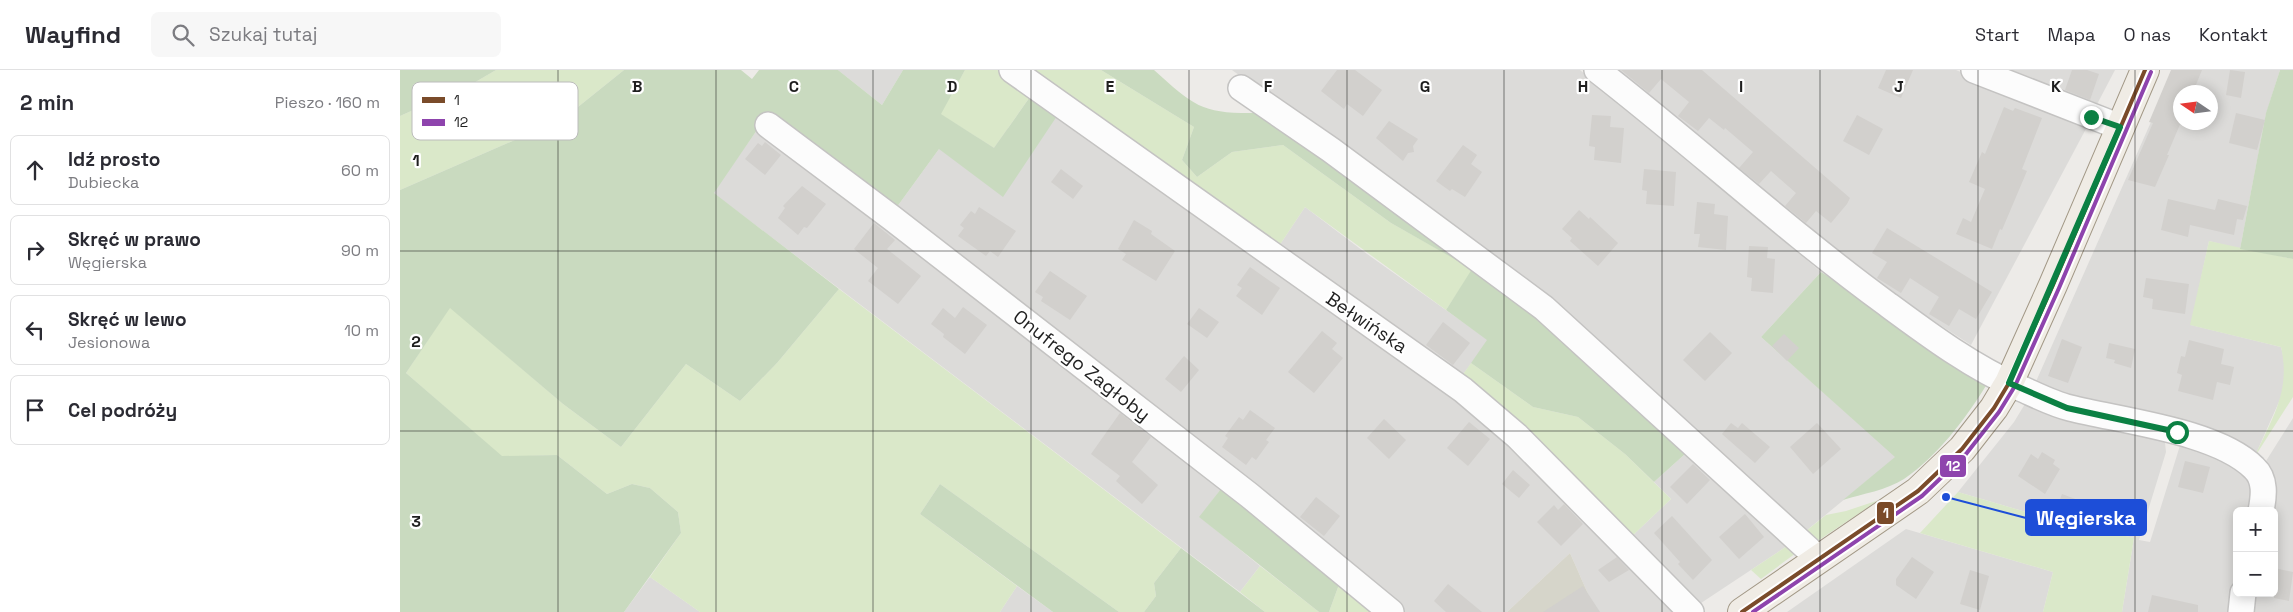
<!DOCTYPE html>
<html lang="pl">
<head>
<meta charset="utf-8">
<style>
  :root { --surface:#fff; --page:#f7f7f7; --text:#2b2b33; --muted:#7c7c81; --line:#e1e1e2 }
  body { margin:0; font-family:"Space Grotesk",sans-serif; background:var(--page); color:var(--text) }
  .controls { position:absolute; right:15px; bottom:15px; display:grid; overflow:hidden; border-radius:8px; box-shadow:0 2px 12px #0003 }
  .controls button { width:45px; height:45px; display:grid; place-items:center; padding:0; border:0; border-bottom:1px solid var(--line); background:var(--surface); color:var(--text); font:25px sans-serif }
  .compass { position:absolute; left:1773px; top:15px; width:45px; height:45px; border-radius:50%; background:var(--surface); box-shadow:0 2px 12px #0003; rotate:283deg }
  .stop { position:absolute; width:15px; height:15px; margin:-11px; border:4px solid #0b8043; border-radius:50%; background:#fff }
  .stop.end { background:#0b8043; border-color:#fff; box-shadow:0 1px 5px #0008 }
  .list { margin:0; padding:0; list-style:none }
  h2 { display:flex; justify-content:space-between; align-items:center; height:65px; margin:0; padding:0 20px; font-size:21px }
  h2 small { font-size:16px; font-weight:400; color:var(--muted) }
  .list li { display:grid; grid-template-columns:32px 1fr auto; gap:15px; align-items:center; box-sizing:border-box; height:70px; margin:0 10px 10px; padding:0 10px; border:1px solid var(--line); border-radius:8px }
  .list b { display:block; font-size:19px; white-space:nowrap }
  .list p { margin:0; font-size:16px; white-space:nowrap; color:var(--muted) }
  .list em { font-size:16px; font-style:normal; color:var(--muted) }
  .icon { flex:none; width:28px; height:28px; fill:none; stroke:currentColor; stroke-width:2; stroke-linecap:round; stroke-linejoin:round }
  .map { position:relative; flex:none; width:1893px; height:542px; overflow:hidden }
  header { display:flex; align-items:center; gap:30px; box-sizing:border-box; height:70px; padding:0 25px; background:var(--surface); border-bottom:1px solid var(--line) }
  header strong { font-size:24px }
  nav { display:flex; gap:28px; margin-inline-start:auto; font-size:18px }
  .search { width:350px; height:45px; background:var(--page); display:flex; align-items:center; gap:12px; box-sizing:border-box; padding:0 18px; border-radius:8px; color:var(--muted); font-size:19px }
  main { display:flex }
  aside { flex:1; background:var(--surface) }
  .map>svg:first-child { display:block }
  .residential { fill:#dcdbd9; fill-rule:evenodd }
  .construction { fill:#d6d5ca }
  .grass { fill:#dae8c9 }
  .forest { fill:#c9dabf }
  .building { fill:#d2d0cd }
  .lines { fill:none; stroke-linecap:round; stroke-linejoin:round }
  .minor-casing { stroke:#c4c3c2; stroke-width:28 }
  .major-casing { stroke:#a29886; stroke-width:30 }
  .minor { stroke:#fcfcfc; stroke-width:25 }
  .major { stroke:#f0ece5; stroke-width:28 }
  .bus-1-casing { stroke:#fff; stroke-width:8 }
  .bus-2-casing { stroke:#fff; stroke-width:8 }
  .bus-1 { stroke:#7a4b2a; stroke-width:4 }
  .bus-2 { stroke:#8e44ad; stroke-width:4 }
  .route { stroke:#0b8043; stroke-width:6 }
  .grid { fill:none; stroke:#1f1f1f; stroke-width:1; stroke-opacity:0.55 }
  .labels { text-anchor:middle; stroke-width:4.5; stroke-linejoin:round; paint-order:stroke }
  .street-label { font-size:19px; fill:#1f1f1f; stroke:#fff }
  .key { fill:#fff; stroke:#bcbcbc; stroke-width:1 }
  .key-label { font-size:14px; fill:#1f1f1f }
  .grid-label { font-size:16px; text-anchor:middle; font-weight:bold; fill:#1f1f1f; stroke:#fff; stroke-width:4.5; stroke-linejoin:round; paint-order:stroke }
  .leader { fill:none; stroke:#1d4ed8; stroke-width:2 }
  .callout-dot { fill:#1d4ed8; stroke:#fff; stroke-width:2 }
  .callout { fill:#1d4ed8; stroke:#1d4ed8; stroke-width:2 }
  .callout-label { font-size:20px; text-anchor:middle; font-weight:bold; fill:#fff }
  .line-badge { stroke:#fff; stroke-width:2 }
  .badge-label { font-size:14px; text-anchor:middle; font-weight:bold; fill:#fff }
</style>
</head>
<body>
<header>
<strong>Wayfind</strong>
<div class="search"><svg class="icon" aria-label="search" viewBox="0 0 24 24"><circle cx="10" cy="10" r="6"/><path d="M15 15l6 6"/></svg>Szukaj tutaj</div>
<nav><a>Start</a><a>Mapa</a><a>O nas</a><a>Kontakt</a></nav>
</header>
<main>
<aside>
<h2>2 min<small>Pieszo · 160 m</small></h2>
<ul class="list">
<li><svg class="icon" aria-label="ahead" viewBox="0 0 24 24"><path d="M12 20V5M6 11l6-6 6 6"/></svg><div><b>Idź prosto</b><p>Dubiecka</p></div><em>60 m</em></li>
<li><svg class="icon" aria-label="right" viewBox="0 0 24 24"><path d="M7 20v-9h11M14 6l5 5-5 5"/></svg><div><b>Skręć w prawo</b><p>Węgierska</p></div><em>90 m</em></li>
<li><svg class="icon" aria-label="left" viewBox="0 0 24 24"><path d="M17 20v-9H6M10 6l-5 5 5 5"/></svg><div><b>Skręć w lewo</b><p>Jesionowa</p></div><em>10 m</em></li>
<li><svg class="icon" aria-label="arrive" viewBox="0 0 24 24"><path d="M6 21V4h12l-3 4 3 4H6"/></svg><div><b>Cel podróży</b></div></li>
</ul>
</aside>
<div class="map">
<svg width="1893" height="542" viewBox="0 0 1893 542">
  <rect width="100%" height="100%" fill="#edebe8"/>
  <g class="residential">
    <polygon points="438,0 503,0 482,35"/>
    <polygon points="832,0 1180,0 1421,202 1361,267 1496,387 1401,465 1072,177"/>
    <polygon points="1216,0 1556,0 1688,55 1571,275 1486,220 1437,185"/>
    <polygon points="1589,0 1715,0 1694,40"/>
    <path d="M1774 0H1880L1866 44 1840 179 1809 171 1791 255 1881 277 1886 297 1882 325 1854 388 1634 316ZM1780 22H1810V52H1780Z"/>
    <polygon points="659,43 1061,326 1283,542 1196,542 1170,483 1107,542 999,542 494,141 539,79"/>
    <polygon points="359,57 824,415 800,447 860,496 840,522 313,123"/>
    <polygon points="905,137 967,184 1088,270 1059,310 875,182"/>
    <polygon points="1628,329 1764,364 1766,382 1739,470 1750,472 1782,369 1844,398 1852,421 1848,441 1837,441 1837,501 1830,542 1722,542 1734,468 1626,442 1558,422 1614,352"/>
    <polygon points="1893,348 1893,542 1846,542 1848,523 1874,523 1874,441 1864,441 1861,399"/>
    <polygon points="1285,384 1387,476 1295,537 1229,469 1271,429 1254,412"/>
    <polygon points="1506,459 1653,502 1643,542 1387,542"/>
    <polygon points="250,507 300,542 224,542"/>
    <polygon points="617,516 653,542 600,542"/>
  </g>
  <polygon class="construction" points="1170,483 1196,542 1107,542"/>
  <g class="grass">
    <polygon points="96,0 224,0 163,49 0,120 0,46 72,14"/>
    <polygon points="565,0 598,0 632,24 594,78 540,44"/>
    <polygon points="619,0 701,0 794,57 782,90 797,107 832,82 883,75 991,153 1073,199 1046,240 905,137 875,182"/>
    <path d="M1809 171 1893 189V327L1854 388C1872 348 1891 322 1881 277L1790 255Z"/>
    <polygon points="439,219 781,478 754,513 756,526 744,542 719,542 540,414 520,444 617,516 600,542 300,542 250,507 281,463 278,442 250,418 232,414 207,424 157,385 102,387 6,303 50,237 163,334 221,377 286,294 340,331 377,293"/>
    <polygon points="1071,293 1133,337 1178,347 1225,384 1271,429 1229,469 1059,310"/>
    <polygon points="1558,422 1626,442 1734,468 1722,542 1643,542 1653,502 1520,463"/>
    <polygon points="1479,430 1410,476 1401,465 1426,445 1446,441"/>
    <polygon points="1387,476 1396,483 1361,509 1351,500"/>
    <polygon points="860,496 919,542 865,542 840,522"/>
    <polygon points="941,509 980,542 929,542"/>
  </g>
  <g class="forest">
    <polygon points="0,0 96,0 72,14 0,46"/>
    <polygon points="224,0 341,0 352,9 359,0 438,0 482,35 503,0 565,0 541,44 594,78 632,24 659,43 603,127 539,79 494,141 359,57 314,123 439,219 377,293 340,331 286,294 221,377 163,334 50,238 6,303 102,386 157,385 207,424 232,414 250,418 278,442 281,463 224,542 0,542 0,120 163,49"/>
    <path d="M701 0H754C796 38 803 44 860 43L1132 242 1285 384 1254 412 1225 384 1178 347 1133 337 1071 293 1087 270 1046 240 1072 199 991 153 883 75 832 82 797 107 782 90 794 57Z"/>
    <polygon points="1880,0 1893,0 1893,189 1840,179 1866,43"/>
    <path d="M1421 202 1564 293 1587 314C1566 348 1538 386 1504 409 1487 420 1462 424 1443 430L1495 387 1361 267Z"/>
    <polygon points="540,414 719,542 653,542 520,444"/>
    <polygon points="824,415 941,509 929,542 919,542 799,447"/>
    <polygon points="781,478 865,542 744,542 756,526 754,513"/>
  </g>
  <g class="building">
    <polygon points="937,0 955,0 982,20 963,46 947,34 944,39 921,21"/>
    <polygon points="1221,0 1302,0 1450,128 1447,134 1431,153 1416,141 1406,153 1385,136 1396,123 1371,101 1359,114 1339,98 1353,82 1325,58 1324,60 1309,48 1298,61 1278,46 1289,32 1261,9 1249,23"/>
    <polygon points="1486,0 1513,0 1501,28 1478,18"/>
    <polygon points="1672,0 1687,0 1699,4 1690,30 1665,20"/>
    <polygon points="1771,0 1802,0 1793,22 1780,22 1781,52 1767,85 1769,85 1755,117 1728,110 1753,53 1749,52"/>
    <polygon points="1830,0 1845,2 1841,28 1826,25"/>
    <polygon points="1604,37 1613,41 1615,38 1642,48 1622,99 1627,101 1602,160 1600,159 1592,179 1556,164 1563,148 1571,152 1585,119 1569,112 1582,82 1585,84"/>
    <polygon points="1836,43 1865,50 1857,80 1829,73"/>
    <polygon points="1192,45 1211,46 1210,57 1224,58 1221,93 1194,90 1195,77 1189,76"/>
    <polygon points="1457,45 1483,59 1469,85 1443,71"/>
    <polygon points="989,51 1018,69 1013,76 1014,82 1008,83 1003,91 976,68"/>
    <polygon points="365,72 381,85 365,105 345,89 358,73 362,76"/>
    <polygon points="1063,75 1077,85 1071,94 1082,102 1065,127 1052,119 1050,121 1036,111"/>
    <polygon points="661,99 683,116 673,129 651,112"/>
    <polygon points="1244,99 1276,102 1274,136 1246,134 1247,121 1242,120"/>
    <polygon points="402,116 426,134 407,158 404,157 398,165 378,148 385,138 383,136"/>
    <polygon points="1768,129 1815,140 1818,129 1847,136 1843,150 1837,149 1834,165 1790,155 1788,167 1761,160"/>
    <polygon points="1297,132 1315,134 1314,144 1328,146 1326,180 1298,177 1300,164 1294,164"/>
    <polygon points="579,137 616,161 598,187 590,181 586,186 558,166 564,158 560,155 571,141 575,144"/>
    <polygon points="1179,140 1189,149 1190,147 1218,173 1198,196 1170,171 1172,168 1162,159"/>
    <polygon points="734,150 752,161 751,164 775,181 756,211 722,190 726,184 718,179"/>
    <polygon points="474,153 495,170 487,179 521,206 498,234 468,211 478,198 454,179"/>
    <polygon points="1487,158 1592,222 1576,249 1559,239 1549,256 1529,244 1539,227 1510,208 1501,223 1477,208 1487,192 1472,183"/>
    <polygon points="1349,176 1368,177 1367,188 1375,189 1373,223 1351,221 1352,208 1347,207"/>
    <polygon points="850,197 880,218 862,245 836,226 842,218 837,215"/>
    <polygon points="650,201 687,226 670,250 641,231 643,227 635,222"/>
    <polygon points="1746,208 1789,214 1785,244 1752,239 1753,229 1743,227"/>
    <polygon points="563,237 587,255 565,284 543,267 544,264 531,254 543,238 555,248"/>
    <polygon points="799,238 819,252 807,268 787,254"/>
    <polygon points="1043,252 1070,273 1053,295 1026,275"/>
    <polygon points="922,261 937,273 932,279 943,288 914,323 888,302"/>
    <polygon points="1310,262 1332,283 1305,311 1283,290"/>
    <polygon points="1384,264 1399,278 1387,291 1372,276"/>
    <polygon points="1662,269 1682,277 1668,313 1648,306"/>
    <polygon points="1789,270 1824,279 1821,294 1834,297 1830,315 1817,312 1813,330 1778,321 1782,305 1777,303 1781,286 1785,287"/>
    <polygon points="1709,273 1735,279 1731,298 1714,293 1715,290 1706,288"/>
    <polygon points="784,286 799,300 781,322 765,309"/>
    <polygon points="850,340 875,358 866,370 869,372 856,390 852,387 846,395 822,377 828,368 825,366 839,347 843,350"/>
    <polygon points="720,343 751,367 732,392 758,415 742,434 716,411 720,406 691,384"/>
    <polygon points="984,349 1006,370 989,389 967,368"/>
    <polygon points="1069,352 1090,369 1068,396 1047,378"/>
    <polygon points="1331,353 1338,358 1342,353 1370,377 1355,393 1322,364"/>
    <polygon points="1417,353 1441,379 1413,404 1390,377"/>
    <polygon points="1642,382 1655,390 1653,394 1660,399 1645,424 1618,406 1631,384 1638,389"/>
    <polygon points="1785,391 1810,397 1803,423 1778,417"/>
    <polygon points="1293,394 1310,410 1287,434 1270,417"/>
    <polygon points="1113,400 1130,415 1119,428 1102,414"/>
    <polygon points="1662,424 1678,430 1672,449 1655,443"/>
    <polygon points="916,427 940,446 924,466 900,447"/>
    <polygon points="1164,434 1183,454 1161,476 1137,452 1154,435 1158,440"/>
    <polygon points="1345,444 1364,467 1339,489 1319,467"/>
    <polygon points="1272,446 1312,490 1293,510 1278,494 1280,492 1254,463"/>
    <polygon points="1217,487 1229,500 1209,512 1198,500"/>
    <polygon points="1512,487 1534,502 1516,529 1496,515 1496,509"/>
    <polygon points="1874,498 1893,502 1889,531 1874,528"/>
    <polygon points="1570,500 1589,506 1580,540 1560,534"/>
    <polygon points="1048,514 1082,542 1046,542 1034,531"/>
    <polygon points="1183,516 1200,542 1143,542"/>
    <polygon points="1752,525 1798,535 1798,542 1748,542"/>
  </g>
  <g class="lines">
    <g class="minor-casing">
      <g id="minor">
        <polyline points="612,0 1063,320 1117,366 1291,542"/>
        <path d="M1197 0C1295 76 1387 161 1487 234 1529 265 1572 297 1620 318 1636 325 1653 334 1670 338 1721 351 1817 361 1854 398 1866 409 1864 426 1861 441"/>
        <polyline points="1574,0 1720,57"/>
        <polyline points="841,18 931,80 1144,238 1419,489"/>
        <polyline points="368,55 492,148 849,425 991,542"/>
        <polyline points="1841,542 1843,523"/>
      </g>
    </g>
    <g class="major-casing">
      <polyline id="major" points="1342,542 1518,421 1562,379 1594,338 1609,313 1653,215 1745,0"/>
    </g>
    <use href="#minor" class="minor"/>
    <use href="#major" class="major"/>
    <g class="bus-1-casing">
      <polyline id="bus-1" points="1342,542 1518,421 1562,379 1594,338 1609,313 1653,215 1745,0"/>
    </g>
    <g class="bus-2-casing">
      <polyline id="bus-2" points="1353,542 1522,426 1566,384 1599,342 1615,316 1659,218 1751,2"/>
    </g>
    <use href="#bus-1" class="bus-1"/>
    <use href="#bus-2" class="bus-2"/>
  </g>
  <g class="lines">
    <polyline class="route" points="1691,47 1720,57 1609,313 1667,338 1777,362"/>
  </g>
  <path class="grid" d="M158 0V542M316 0V542M473 0V542M631 0V542M789 0V542M947 0V542M1104 0V542M1262 0V542M1420 0V542M1578 0V542M1735 0V542M0 181H1893M0 361H1893"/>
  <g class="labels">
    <g class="street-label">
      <text transform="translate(967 252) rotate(34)" y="7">Bełwińska</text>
      <text transform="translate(682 295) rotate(38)" y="7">Onufrego Zagłoby</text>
    </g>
  </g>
  <rect x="12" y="12" width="166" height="58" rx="8" class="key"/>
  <rect x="22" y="27" width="23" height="6" fill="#7a4b2a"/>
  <rect x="22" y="49" width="23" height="7" fill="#8e44ad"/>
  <g class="key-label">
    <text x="54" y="35">1</text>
    <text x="54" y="57">12</text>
  </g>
  <g class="grid-label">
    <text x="237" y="22">B</text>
    <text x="394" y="22">C</text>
    <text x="552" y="22">D</text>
    <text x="710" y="22">E</text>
    <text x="868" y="22">F</text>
    <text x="1025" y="22">G</text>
    <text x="1183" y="22">H</text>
    <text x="1341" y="22">I</text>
    <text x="1499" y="22">J</text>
    <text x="1656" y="22">K</text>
    <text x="16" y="96">1</text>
    <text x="16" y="277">2</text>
    <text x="16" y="457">3</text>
  </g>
  <path class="leader" d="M1546 427L1626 448"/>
  <circle class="callout-dot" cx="1546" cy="427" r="5"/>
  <rect class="callout" x="1626" y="430" width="120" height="35" rx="5"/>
  <g class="callout-label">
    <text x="1686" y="455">Węgierska</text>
  </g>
  <g class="line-badge">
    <rect x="1539" y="384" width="28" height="24" rx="5" fill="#8e44ad"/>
    <rect x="1476" y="431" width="19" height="24" rx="5" fill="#7a4b2a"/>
  </g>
  <g class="badge-label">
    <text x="1553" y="401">12</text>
    <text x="1486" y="448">1</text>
  </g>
</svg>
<div class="controls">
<button>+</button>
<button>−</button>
</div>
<svg class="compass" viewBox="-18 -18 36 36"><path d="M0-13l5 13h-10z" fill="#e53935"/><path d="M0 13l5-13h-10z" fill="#7c7c81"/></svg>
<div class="stop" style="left:1777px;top:362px"></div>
<div class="stop end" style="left:1691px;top:47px"></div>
</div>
</main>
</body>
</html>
